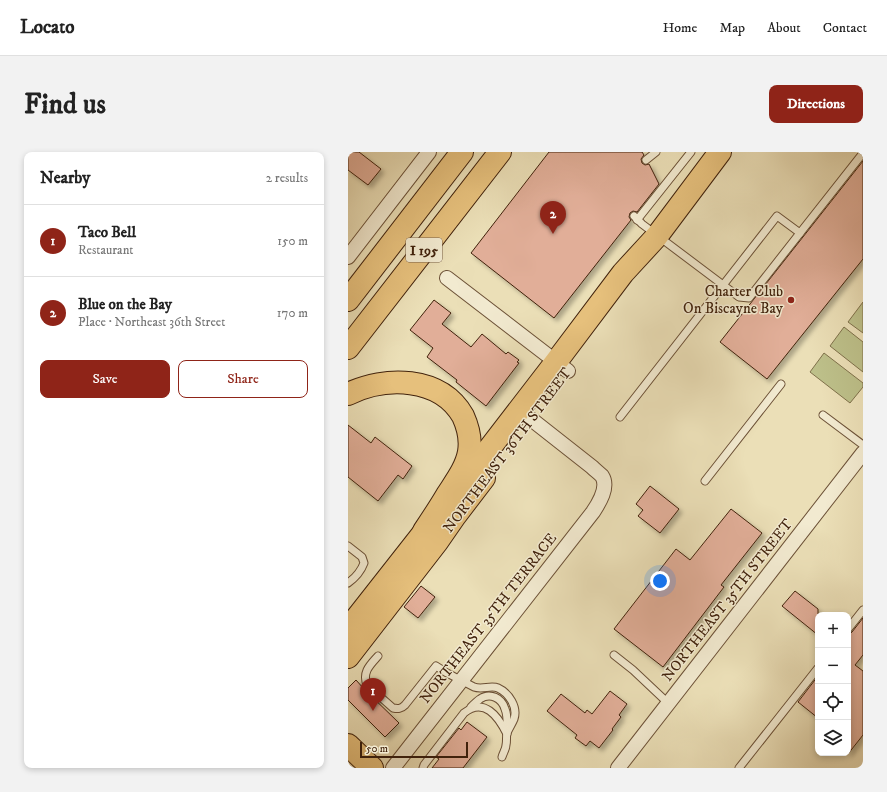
<!DOCTYPE html>
<html lang="en">
<head>
<meta charset="utf-8">
<style>
  :root { --surface:#fff; --page:#f2f2f2; --text:#222; --muted:#767676; --line:#e0e0e0; --accent:#8f2418 }
  body { margin:0; font-family:"IM FELL DW Pica",serif; background:var(--page); color:var(--text) }
  .controls { position:absolute; right:12px; bottom:12px; display:grid; overflow:hidden; border-radius:8px; box-shadow:0 2px 6px #0003 }
  .controls button { width:36px; height:36px; display:grid; place-items:center; padding:0; border:0; border-bottom:1px solid var(--line); background:var(--surface); color:var(--text); font:20px sans-serif }
  .scale { position:absolute; left:12px; bottom:10px; width:108px; box-sizing:border-box; padding-left:4px; border:2px solid #41220c; border-top:0; font-size:11px; line-height:14px; white-space:nowrap; color:#41220c; -webkit-text-stroke:3px #f2ead0; paint-order:stroke }
  .you { position:absolute; left:312px; top:429px; width:14px; height:14px; margin:-10px; border:3px solid #fff; border-radius:50%; background:#1a73e8; box-shadow:0 0 0 6px #1a73e833 }
  .badge { display:grid; place-items:center; width:26px; height:26px; border-radius:50%; background:var(--accent); color:#fff; font-size:13px; font-weight:700 }
  .pin { position:absolute; translate:-50% -33px; filter:drop-shadow(0 1px 2px #0008) }
  .pin::after { content:''; position:absolute; top:21px; width:14px; height:12px; background:inherit; clip-path:polygon(0 0,100% 0,50% 100%) }
  .list { margin:0; padding:0; list-style:none }
  h2 { display:flex; justify-content:space-between; align-items:center; height:52px; margin:0; padding:0 16px; font-size:17px }
  h2 small { font-size:13px; font-weight:400; color:var(--muted) }
  .list li { display:grid; grid-template-columns:26px 1fr auto; gap:12px; align-items:center; box-sizing:border-box; height:72px; padding:0 16px; border-top:1px solid var(--line) }
  .list b { display:block; font-size:15px; white-space:nowrap }
  .list p { margin:0; font-size:13px; white-space:nowrap; color:var(--muted) }
  .list em { font-size:13px; font-style:normal; color:var(--muted) }
  .actions { display:flex; gap:8px; padding:12px 16px }
  .actions a { flex:1; padding:9px 0; border:1px solid var(--accent); border-radius:8px; text-align:center; font-size:14px; color:var(--accent) }
  .actions .main { background:var(--accent); color:#fff }
  .icon { flex:none; width:22px; height:22px; fill:none; stroke:currentColor; stroke-width:2; stroke-linecap:round; stroke-linejoin:round }
  .map { position:relative; flex:none; width:515px; height:616px; overflow:hidden; border-radius:8px }
  header { display:flex; align-items:center; gap:24px; box-sizing:border-box; height:56px; padding:0 20px; background:var(--surface); border-bottom:1px solid var(--line) }
  header strong { font-size:19px }
  nav { display:flex; gap:22px; margin-inline-start:auto; font-size:14px }
  .intro { display:flex; align-items:center; justify-content:space-between; box-sizing:border-box; height:96px; padding:0 24px }
  h1 { margin:0; font-size:28px }
  .button { padding:10px 18px; border-radius:8px; background:var(--accent); color:#fff; font-size:14px; font-weight:700 }
  main { display:flex; gap:24px; padding:0 24px }
  aside { flex:1; background:var(--surface); border-radius:8px; box-shadow:0 2px 6px #0003 }
  .map>svg:first-child { display:block }
  .green { fill:#bdc08a; stroke:#7f714b }
  .building { fill:#e1ae98; stroke:#41220c; filter:url(#shadow) }
  .lines { fill:none; stroke-linecap:round; stroke-linejoin:round }
  .lane-casing { stroke:#6c5137; stroke-width:9 }
  .street-casing { stroke:#6c5137; stroke-width:16 }
  .primary-casing { stroke:#41220c; stroke-width:24 }
  .highway-casing { stroke:#41220c; stroke-width:24 }
  .lane { stroke:#f2ead0; stroke-width:7 }
  .street { stroke:#f2ead0; stroke-width:14 }
  .primary { stroke:#e6c07c; stroke-width:22 }
  .highway { stroke:#e6c07c; stroke-width:22 }
  .poi-dot { fill:#8f2418; stroke:#f2ead0; stroke-width:1.5 }
  .labels { text-anchor:middle; stroke-width:3; stroke-linejoin:round; paint-order:stroke }
  .shield { fill:#f2ead0; stroke:#765e47; stroke-width:1 }
  .shield-label { font-size:14px; font-weight:bold; fill:#41220c }
  .poi-label { font-size:15px; fill:#41220c; stroke:#f2ead0; text-anchor:end }
  .street-label { font-size:15px; fill:#41220c; stroke:#f2ead0 }
</style>
</head>
<body>
<header>
<strong>Locato</strong>
<nav><a>Home</a><a>Map</a><a>About</a><a>Contact</a></nav>
</header>
<div class="intro"><h1>Find us</h1><a class="button">Directions</a></div>
<main>
<aside>
<h2>Nearby<small>2 results</small></h2>
<ul class="list">
<li><span class="badge">1</span><div><b>Taco Bell</b><p>Restaurant</p></div><em>150 m</em></li>
<li><span class="badge">2</span><div><b>Blue on the Bay</b><p>Place · Northeast 36th Street</p></div><em>170 m</em></li>
</ul>
<div class="actions"><a class="main">Save</a><a>Share</a></div>
</aside>
<div class="map">
<svg width="515" height="616" viewBox="0 0 515 616">
  <defs>
    <filter id="shadow"><feDropShadow dx="3.5" dy="3.5" stdDeviation="2" flood-color="#0004"/></filter>
  </defs>
  <rect width="100%" height="100%" fill="#ebdfb7"/>
  <filter id="stains"><feTurbulence type="fractalNoise" baseFrequency=".005" numOctaves="4"/><feColorMatrix values="0 0 0 0 .2 0 0 0 0 .09 0 0 0 0 .02 0 0 0 .5 -.17"/></filter>
  <radialGradient id="worn" r=".72"><stop offset=".6" stop-color="#630" stop-opacity="0"/><stop offset="1" stop-color="#630" stop-opacity=".3"/></radialGradient>
  <g class="green">
    <polygon points="515,150 515,181 500,170"/>
    <polygon points="496,175 515,190 515,220 482,194"/>
    <polygon points="476,201 515,231 515,235 502,251 462,220"/>
  </g>
  <g class="building">
    <polygon points="0,0 11,0 33,17 20,33 0,18"/>
    <polygon points="201,0 294,0 296,3 293,7 294,11 297,13 301,12 311,32 289,60 285,59 282,61 281,65 283,68 206,166 123,101"/>
    <polygon points="515,9 515,107 419,227 372,190"/>
    <polygon points="86,148 103,161 94,172 123,195 134,182 158,202 160,200 171,208 169,210 171,211 138,254 108,230 109,228 79,205 85,196 62,178"/>
    <polygon points="0,273 23,291 27,285 64,314 55,327 50,323 30,349 0,325"/>
    <polygon points="302,334 331,357 312,381 290,364 295,358 288,352"/>
    <polygon points="383,357 414,381 373,433 376,435 315,515 266,477 328,397 342,408"/>
    <polygon points="73,434 87,445 70,466 56,455"/>
    <polygon points="447,439 470,457 470,483 434,454"/>
    <polygon points="515,466 515,503 507,513 515,519 515,583 500,602 500,483 504,480"/>
    <polygon points="470,524 470,566 450,550"/>
    <polygon points="8,528 16,537 51,571 37,585 0,548 0,536"/>
    <polygon points="262,539 279,552 271,563 273,565 264,577 265,578 251,596 242,589 238,594 227,586 229,583 199,559 213,542 237,561 239,558 244,562"/>
    <polygon points="119,570 139,585 115,616 84,616 91,607 88,605 111,576 113,578"/>
  </g>
  <g class="lines">
    <g class="lane-casing">
      <g id="lane">
        <polyline points="298,8 308,0"/>
        <polyline points="286,64 294,72 391,145 401,146 452,81"/>
        <polyline points="289,68 343,0"/>
        <polyline points="475,263 515,293"/>
        <polyline points="272,265 429,64 452,81 515,1"/>
        <polyline points="357,329 433,232"/>
        <path d="M0 394 14 405 16 411C13 419 7 426 0 431"/>
        <polyline points="500,477 515,458"/>
        <polyline points="266,503 285,518 320,551"/>
        <path d="M30 504C22 513 14 520 19 533L45 556C50 557 53 557 57 553L88 514 99 521 126 535C134 538 143 533 150 536 161 541 170 555 166 567 164 572 161 576 159 581 158 584 159 589 158 593 158 597 155 601 154 605"/>
        <path d="M123 555C126 552 129 549 132 547 142 540 154 546 157 557 160 564 159 572 159 579"/>
        <path d="M75 616 76 613 116 561C136 545 150 564 159 582"/>
        <polyline points="391,616 470,516"/>
      </g>
    </g>
    <g class="street-casing">
      <g id="street">
        <polyline points="0,105 81,0"/>
        <polyline points="99,126 220,219"/>
        <path d="M45 616 245 360C251 351 261 335 254 324 251 321 247 318 244 315L183 267"/>
        <polyline points="270,616 515,301"/>
      </g>
    </g>
    <g class="primary-casing">
      <g id="primary">
        <polyline points="111,336 208,210 275,121 309,84 372,0"/>
        <polyline points="0,477 88,365"/>
        <polyline points="0,505 89,390 107,364 136,326"/>
        <polyline points="0,593 24,616"/>
      </g>
    </g>
    <g class="highway-casing">
      <g id="highway">
        <polyline points="0,148 114,0"/>
        <polyline points="0,196 152,0"/>
        <path d="M0 242C37 224 92 224 115 264 120 275 123 288 121 300 118 316 108 329 99 343 92 355 84 367 76 379"/>
      </g>
    </g>
    <use href="#lane" class="lane"/>
    <use href="#street" class="street"/>
    <use href="#primary" class="primary"/>
    <use href="#highway" class="highway"/>
  </g>
  <circle class="poi-dot" cx="443" cy="148" r="4"/>
  <g class="labels">
    <rect class="shield" x="58" y="86" width="36" height="24" rx="3"/>
    <g class="shield-label">
      <text x="76" y="103">I 195</text>
    </g>
    <g class="poi-label">
      <text x="435" y="144">Charter Club<tspan x="435" dy="17">On Biscayne Bay</tspan></text>
    </g>
    <g class="street-label">
      <text transform="translate(159 298) rotate(-53)" y="5">NORTHEAST 36TH STREET</text>
      <text transform="translate(379 448) rotate(-52)" y="5">NORTHEAST 35TH STREET</text>
      <text transform="translate(140 466) rotate(-52)" y="5">NORTHEAST 35TH TERRACE</text>
    </g>
  </g>
  <rect width="100%" height="100%" filter="url(#stains)"/>
  <rect width="100%" height="100%" fill="url(#worn)"/>
</svg>
<div class="controls">
<button>+</button>
<button>−</button>
<button><svg class="icon" aria-label="locate" viewBox="0 0 24 24"><circle cx="12" cy="12" r="6"/><path d="M12 2v4M12 18v4M2 12h4M18 12h4"/></svg></button>
<button><svg class="icon" aria-label="layers" viewBox="0 0 24 24"><path d="M12 4l9 5-9 5-9-5zM3 14l9 5 9-5"/></svg></button>
</div>
<div class="scale">50 m</div>
<div class="you"></div>
<div class="pin badge" style="left:25px;top:559px">1</div>
<div class="pin badge" style="left:205px;top:82px">2</div>
</div>
</main>
</body>
</html>
